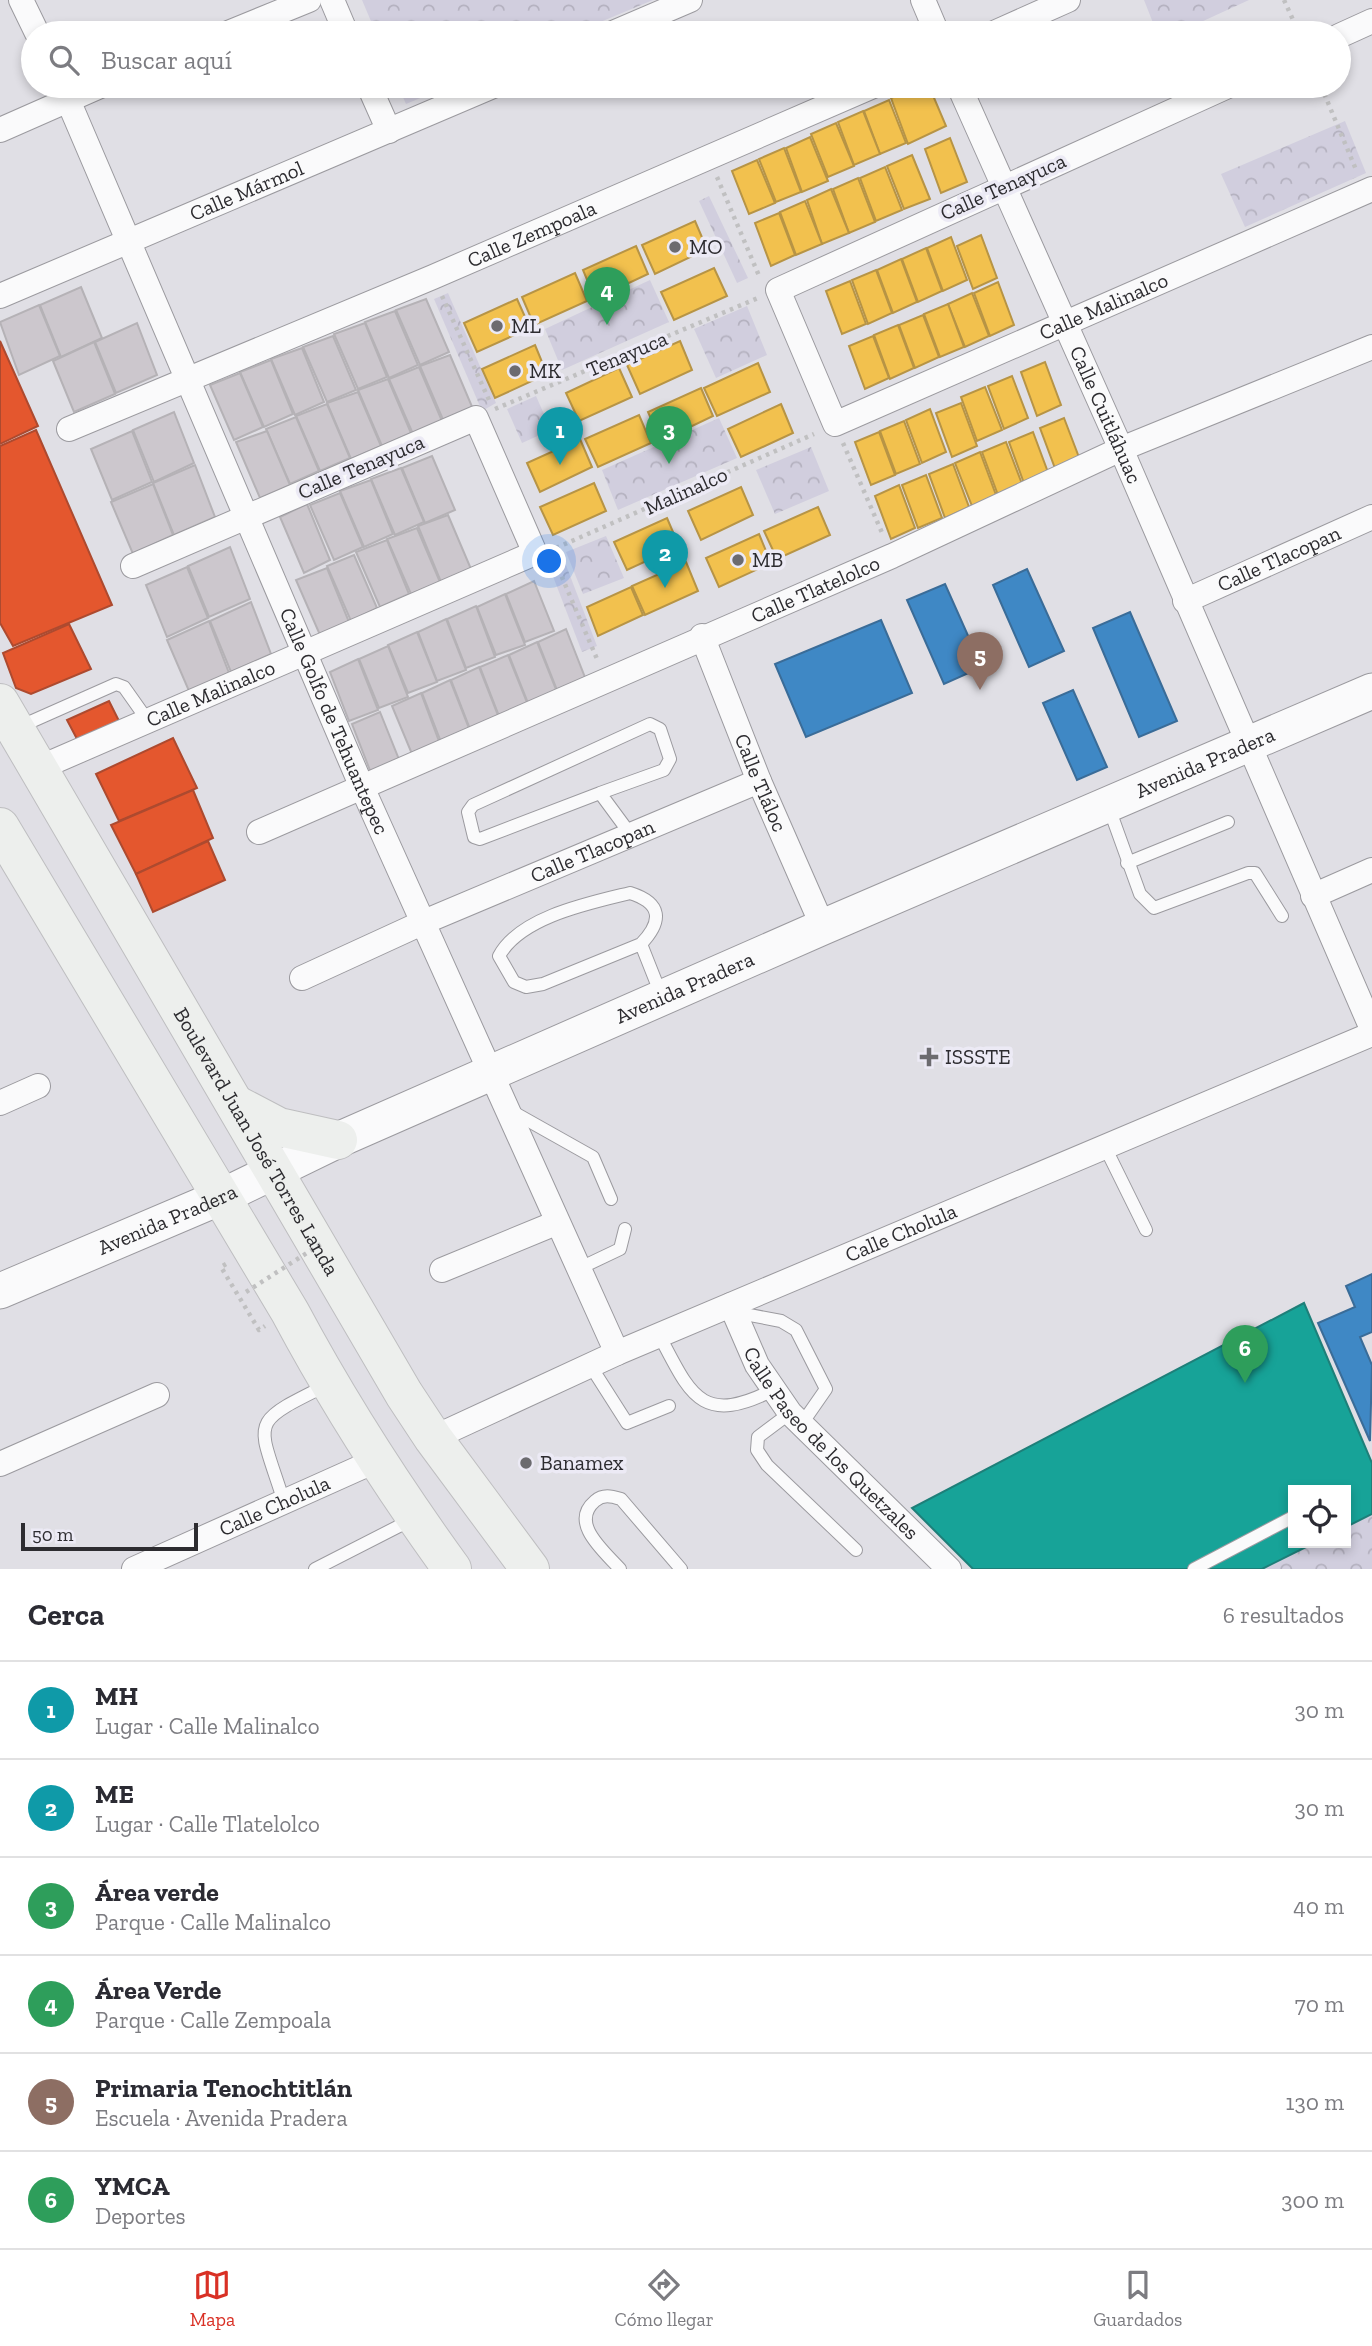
<!DOCTYPE html>
<html lang="es">
<head>
<meta charset="utf-8">
<style>
  :root { --surface:#fff; --page:#f7f7f7; --text:#2b2b33; --muted:#7c7c81; --line:#e1e1e2; --accent:#d93025 }
  body { margin:0; font-family:"Zilla Slab",serif; background:var(--page); color:var(--text) }
  .controls { position:absolute; right:21px; bottom:21px; display:grid; overflow:hidden; border-radius:0px; box-shadow:0 4px 10px #0003 }
  .controls button { width:63px; height:63px; display:grid; place-items:center; padding:0; border:0; border-bottom:2px solid var(--line); background:var(--surface); color:var(--text); font:35px sans-serif }
  .scale { position:absolute; left:21px; bottom:18px; width:177px; box-sizing:border-box; padding-left:7px; border:4px solid #2d2c30; border-top:0; font-size:19px; line-height:24px; white-space:nowrap; color:#2d2c30; -webkit-text-stroke:5px #eceaf5; paint-order:stroke }
  .you { position:absolute; left:550px; top:562px; width:24px; height:24px; margin:-18px; border:5px solid #fff; border-radius:50%; background:#1a73e8; box-shadow:0 0 0 10px #1a73e833 }
  .badge { display:grid; place-items:center; width:46px; height:46px; border-radius:50%; background:var(--accent); color:#fff; font-size:23px; font-weight:700 }
  .pin { position:absolute; translate:-50% -58px; filter:drop-shadow(0 2px 4px #0008) }
  .pin::after { content:''; position:absolute; top:37px; width:24px; height:21px; background:inherit; clip-path:polygon(0 0,100% 0,50% 100%) }
  .list { margin:0; padding:0; list-style:none }
  h2 { display:flex; justify-content:space-between; align-items:center; height:91px; margin:0; padding:0 28px; font-size:30px }
  h2 small { font-size:23px; font-weight:400; color:var(--muted) }
  .list li { display:grid; grid-template-columns:46px 1fr auto; gap:21px; align-items:center; box-sizing:border-box; height:98px; padding:0 28px; border-top:2px solid var(--line) }
  .list b { display:block; font-size:26px; white-space:nowrap }
  .list p { margin:0; font-size:23px; white-space:nowrap; color:var(--muted) }
  .list em { font-size:23px; font-style:normal; color:var(--muted) }
  .icon { flex:none; width:38px; height:38px; fill:none; stroke:currentColor; stroke-width:2; stroke-linecap:round; stroke-linejoin:round }
  .map { position:relative; flex:none; width:1372px; height:1569px; overflow:hidden }
  .search { position:absolute; background:var(--surface); box-shadow:0 4px 10px #0003; left:21px; right:21px; top:21px; height:77px; display:flex; align-items:center; gap:18px; box-sizing:border-box; padding:0 24px; border-radius:38px; color:var(--muted); font-size:26px }
  .sheet { height:679px; background:var(--surface) }
  nav { display:flex; justify-content:space-around; align-items:center; box-sizing:border-box; height:98px; border-top:2px solid var(--line); background:var(--surface); font-size:19px; color:var(--muted) }
  nav a { display:grid; justify-items:center; gap:4px }
  nav .on { color:var(--accent) }
  .map>svg:first-child { display:block }
  .forest { fill:url(#forest-crowns) }
  .homes { fill:#f2c14e; stroke:#b79445; stroke-width:2 }
  .shops { fill:#e4572e; stroke:#ad4a2f; stroke-width:2 }
  .schools { fill:#3f88c5; stroke:#3a6c98; stroke-width:2 }
  .public { fill:#17a398; stroke:#1e7f79; stroke-width:2 }
  .building { fill:#ccc7cd; stroke:#b5b2b6; stroke-width:2 }
  .lines { fill:none; stroke-linecap:round; stroke-linejoin:round }
  .lane-casing { stroke:#9b9a9f; stroke-width:14 }
  .street-casing { stroke:#9b9a9f; stroke-width:26 }
  .secondary-casing { stroke:#9b9a9f; stroke-width:37 }
  .primary-casing { stroke:#bebec0; stroke-width:40 }
  .path { stroke:#c0c0c1; stroke-width:4.5; stroke-dasharray:3.5 5; stroke-linecap:butt }
  .lane { stroke:#fafafb; stroke-width:12 }
  .street { stroke:#fafafb; stroke-width:24 }
  .secondary { stroke:#fafafb; stroke-width:35 }
  .primary { stroke:#edefed; stroke-width:38 }
  .path-bridge { stroke:#c0c0c1; stroke-width:4.5; stroke-dasharray:3.5 5; stroke-linecap:butt }
  .poi-dot { fill:#6c6b6f; stroke:#eceaf5; stroke-width:2.5 }
  .labels { text-anchor:middle; stroke-width:7; stroke-linejoin:round; paint-order:stroke }
  .street-label { font-size:21px; fill:#2d2c30; stroke:#eceaf5 }
  .poi-label { font-size:21px; fill:#2d2c30; stroke:#eceaf5; text-anchor:start }
</style>
</head>
<body>
<div class="map">
<svg width="1372" height="1569" viewBox="0 0 1372 1569">
  <defs>
    <pattern id="forest-crowns" width="20" height="18" patternUnits="userSpaceOnUse" patternTransform="scale(1.75)"><rect width="20" height="18" fill="#d1cede"/><path d="M2 6a3 3 0 1 1 6 0M12 15a3 3 0 1 1 6 0" fill="none" stroke="#b4b1bf"/></pattern>
  </defs>
  <rect width="100%" height="100%" fill="#e0dfe5"/>
  <g class="forest">
    <polygon points="362,0 653,0 574,33 376,33"/>
    <polygon points="1144,0 1249,0 1177,33 1157,33"/>
    <polygon points="398,86 449,86 406,104"/>
    <polygon points="1345,121 1366,173 1245,227 1221,174"/>
    <polygon points="709,196 748,278 737,283 699,201"/>
    <polygon points="650,280 669,322 562,370 545,329"/>
    <polygon points="448,293 496,403 482,411 434,299"/>
    <polygon points="747,306 767,355 716,378 694,329"/>
    <polygon points="536,396 551,430 522,443 507,409"/>
    <polygon points="719,418 737,458 618,510 602,470"/>
    <polygon points="811,447 829,491 775,514 756,470"/>
    <polygon points="606,536 624,578 583,594 566,552"/>
    <polygon points="564,560 597,646 582,652 549,566"/>
    <polygon points="1372,1514 1372,1569 1262,1569 1314,1543 1346,1543 1346,1527"/>
  </g>
  <g class="homes">
    <polygon points="921,86 929,86 946,126 908,144 891,98"/>
    <polygon points="889,100 906,143 880,154 864,111"/>
    <polygon points="863,111 880,154 854,165 838,122"/>
    <polygon points="836,123 854,166 828,177 811,134"/>
    <polygon points="810,137 828,181 802,192 786,148"/>
    <polygon points="950,138 967,182 941,193 925,149"/>
    <polygon points="784,148 801,192 776,202 759,159"/>
    <polygon points="912,155 930,199 904,209 887,166"/>
    <polygon points="757,160 775,203 749,214 732,171"/>
    <polygon points="885,167 902,210 876,221 860,178"/>
    <polygon points="858,178 875,222 849,233 833,189"/>
    <polygon points="831,189 849,233 822,244 807,200"/>
    <polygon points="805,201 822,244 796,255 780,212"/>
    <polygon points="779,213 795,255 771,266 755,223"/>
    <polygon points="695,221 707,249 655,274 642,245"/>
    <polygon points="981,235 997,278 973,289 957,246"/>
    <polygon points="951,237 967,280 943,291 927,248"/>
    <polygon points="636,246 648,274 595,299 583,270"/>
    <polygon points="926,248 942,291 918,302 902,259"/>
    <polygon points="901,259 917,302 893,313 877,270"/>
    <polygon points="714,268 727,296 674,320 661,292"/>
    <polygon points="876,270 892,313 868,324 852,280"/>
    <polygon points="575,273 587,301 534,325 522,297"/>
    <polygon points="850,281 866,324 842,334 826,291"/>
    <polygon points="998,282 1014,325 990,336 974,293"/>
    <polygon points="972,293 989,336 965,347 948,304"/>
    <polygon points="517,299 530,328 477,352 464,323"/>
    <polygon points="948,304 964,347 940,357 924,314"/>
    <polygon points="923,315 939,357 915,368 899,325"/>
    <polygon points="898,325 914,368 890,379 874,335"/>
    <polygon points="873,336 889,378 865,389 849,346"/>
    <polygon points="680,341 692,370 640,394 627,365"/>
    <polygon points="535,345 547,374 495,398 482,369"/>
    <polygon points="1045,362 1061,405 1037,416 1021,372"/>
    <polygon points="758,363 770,392 717,416 704,388"/>
    <polygon points="619,368 632,397 579,421 566,393"/>
    <polygon points="1012,376 1028,418 1004,429 988,386"/>
    <polygon points="985,387 1002,430 977,441 961,397"/>
    <polygon points="701,388 713,416 661,441 648,412"/>
    <polygon points="961,403 977,446 952,457 936,413"/>
    <polygon points="781,404 793,433 741,457 728,429"/>
    <polygon points="930,409 946,452 922,463 906,420"/>
    <polygon points="639,415 651,443 598,467 585,439"/>
    <polygon points="1064,418 1080,460 1056,471 1040,428"/>
    <polygon points="904,421 920,464 896,474 880,431"/>
    <polygon points="879,432 895,475 871,485 855,442"/>
    <polygon points="1033,432 1049,475 1025,486 1009,442"/>
    <polygon points="580,439 592,467 540,492 527,463"/>
    <polygon points="1006,442 1022,484 998,495 982,452"/>
    <polygon points="980,452 996,495 972,506 955,463"/>
    <polygon points="953,464 969,507 945,518 929,474"/>
    <polygon points="926,475 942,518 918,528 902,485"/>
    <polygon points="594,483 606,511 553,535 540,507"/>
    <polygon points="899,485 915,528 891,539 875,496"/>
    <polygon points="741,487 753,515 701,540 688,511"/>
    <polygon points="818,507 830,535 777,559 764,531"/>
    <polygon points="667,518 679,546 627,570 614,542"/>
    <polygon points="759,534 771,563 719,587 706,558"/>
    <polygon points="686,562 698,591 645,615 632,586"/>
    <polygon points="631,587 643,615 598,636 587,607"/>
  </g>
  <g class="shops">
    <polygon points="0,341 38,426 0,444"/>
    <polygon points="36,430 112,605 13,646 0,623 0,446"/>
    <polygon points="69,624 91,669 31,694 16,688 3,653"/>
    <polygon points="109,701 119,721 77,739 67,720"/>
    <polygon points="173,738 197,788 119,821 96,774"/>
    <polygon points="193,790 213,838 136,874 111,825"/>
    <polygon points="208,841 225,880 153,912 136,874"/>
  </g>
  <g class="schools">
    <polygon points="1027,569 1064,651 1029,667 993,585"/>
    <polygon points="945,584 982,667 944,684 907,600"/>
    <polygon points="1130,612 1177,721 1139,737 1093,628"/>
    <polygon points="881,620 912,693 806,737 775,664"/>
    <polygon points="1073,690 1107,767 1077,780 1043,703"/>
    <polygon points="1372,1274 1372,1332 1360,1337 1372,1365 1370,1441 1318,1323 1355,1307 1346,1286"/>
  </g>
  <polygon class="public" points="1304,1303 1372,1463 1372,1514 1346,1527 1346,1490 1293,1490 1293,1543 1314,1543 1262,1569 973,1569 912,1508"/>
  <g class="building">
    <polygon points="81,287 102,338 61,357 40,305"/>
    <polygon points="426,299 449,352 420,365 396,310"/>
    <polygon points="39,305 60,356 19,375 0,322"/>
    <polygon points="395,311 418,365 389,378 365,322"/>
    <polygon points="137,323 157,375 116,393 95,342"/>
    <polygon points="365,323 387,377 358,389 334,334"/>
    <polygon points="333,336 356,390 327,402 303,347"/>
    <polygon points="94,342 115,394 74,412 53,361"/>
    <polygon points="302,348 324,402 295,415 271,359"/>
    <polygon points="450,355 473,409 444,422 420,366"/>
    <polygon points="271,360 293,414 264,427 240,372"/>
    <polygon points="419,367 442,421 413,434 389,379"/>
    <polygon points="240,373 263,427 234,440 210,385"/>
    <polygon points="388,379 411,433 382,446 358,390"/>
    <polygon points="358,392 381,446 351,459 327,403"/>
    <polygon points="327,404 350,458 320,471 296,416"/>
    <polygon points="174,412 194,463 154,482 133,430"/>
    <polygon points="296,417 319,471 290,484 266,429"/>
    <polygon points="132,431 152,482 112,500 91,449"/>
    <polygon points="267,431 290,485 260,498 236,442"/>
    <polygon points="432,456 455,510 425,523 402,468"/>
    <polygon points="195,465 215,517 174,535 153,483"/>
    <polygon points="401,468 424,522 395,535 371,479"/>
    <polygon points="371,480 393,534 364,547 340,491"/>
    <polygon points="153,484 173,535 133,554 111,502"/>
    <polygon points="340,493 363,547 334,560 310,505"/>
    <polygon points="307,504 330,560 304,573 280,517"/>
    <polygon points="448,515 471,569 441,582 418,526"/>
    <polygon points="417,528 440,582 411,594 387,539"/>
    <polygon points="387,540 409,594 380,607 356,552"/>
    <polygon points="230,547 250,599 209,617 188,566"/>
    <polygon points="354,555 377,608 351,621 327,566"/>
    <polygon points="187,567 208,618 167,637 146,585"/>
    <polygon points="327,568 349,622 320,635 296,580"/>
    <polygon points="534,581 554,631 525,642 506,594"/>
    <polygon points="505,594 525,645 496,655 477,607"/>
    <polygon points="251,602 271,654 231,672 210,621"/>
    <polygon points="476,606 495,657 466,668 447,619"/>
    <polygon points="446,619 466,670 437,681 418,632"/>
    <polygon points="209,621 229,673 189,691 167,640"/>
    <polygon points="566,629 586,680 557,690 538,642"/>
    <polygon points="417,632 437,682 408,693 388,645"/>
    <polygon points="537,642 557,692 528,703 509,655"/>
    <polygon points="388,646 408,697 379,708 359,659"/>
    <polygon points="508,655 528,705 499,716 480,667"/>
    <polygon points="358,659 378,710 349,721 330,672"/>
    <polygon points="479,667 499,718 470,729 451,680"/>
    <polygon points="450,680 470,731 441,742 422,693"/>
    <polygon points="421,693 440,744 412,754 392,706"/>
    <polygon points="380,712 400,762 371,773 352,724"/>
  </g>
  <g class="lines">
    <g class="lane-casing">
      <g id="lane">
        <polyline points="19,727 116,684 124,687 148,721"/>
        <polyline points="600,793 664,770 670,759 660,729 650,724 473,805 468,812 474,837 480,839 600,793 631,835"/>
        <polyline points="1109,808 1140,894 1154,908 1248,873 1255,873 1282,916"/>
        <polyline points="1127,863 1228,822"/>
        <path d="M641 944 543 984 526 987 514 982 499 956C520 917 589 903 630 893 662 903 663 921 641 944L662 997"/>
        <polyline points="513,1112 593,1157 611,1199"/>
        <polyline points="1105,1147 1146,1230"/>
        <polyline points="578,1269 620,1249 625,1229"/>
        <polyline points="734,1312 781,1321 796,1330 826,1389 801,1425"/>
        <path d="M659 1335C690 1393 700 1427 773 1390"/>
        <polyline points="590,1365 627,1423 669,1406"/>
        <polyline points="790,1413 758,1437 757,1450 767,1465 856,1550"/>
        <path d="M284 1502C258 1419 246 1425 327 1385"/>
        <polyline points="315,1569 411,1520"/>
        <path d="M620 1569C604 1551 569 1523 595 1501 603 1494 611 1496 621 1499L681 1569"/>
        <polyline points="1194,1569 1293,1517"/>
      </g>
    </g>
    <g class="street-casing">
      <g id="street">
        <polyline points="21,0 37,33"/>
        <polyline points="332,0 346,33"/>
        <polyline points="923,0 937,33"/>
        <polyline points="228,33 309,0"/>
        <polyline points="613,33 690,0"/>
        <polyline points="994,33 1068,0"/>
        <polyline points="1339,36 1372,21"/>
        <path id="s1" d="M62 86 361 785 617 1353"/>
        <polyline points="369,86 389,131"/>
        <path id="s2" d="M959 86 1121 449 1372 1029"/>
        <path id="s3" d="M1228 86 778 290 835 424 1372 189"/>
        <polyline points="0,130 100,86"/>
        <path id="s4" d="M0 296 493 86"/>
        <path id="s5" d="M69 429 433 277 873 86"/>
        <path id="s6" d="M1185 601 1372 517"/>
        <path id="s7" d="M702 636 759 781 823 927"/>
        <path id="s8" d="M39 768 535 553 476 418 133 566"/>
        <path id="s9" d="M259 832 892 556 1121 449 1372 347"/>
        <polyline points="1313,896 1372,870"/>
        <path id="s10" d="M302 978 424 922 759 781"/>
        <polyline points="0,1103 38,1086"/>
        <polyline points="442,1270 556,1223"/>
        <path id="s11" d="M731 1305 757 1365 790 1413 949 1569"/>
        <path id="s12" d="M433 1438 617 1353 1372 1034"/>
        <polyline points="0,1464 157,1395"/>
        <path id="s13" d="M134 1569 375 1461"/>
      </g>
    </g>
    <g class="secondary-casing">
      <g id="secondary">
        <path id="s14" d="M0 1291 221 1197 338 1140 823 927 1372 691"/>
      </g>
    </g>
    <g class="primary-casing">
      <g id="primary">
        <path id="s15" d="M0 703 404 1394 433 1438 530 1569"/>
        <path d="M0 827 290 1312C338 1402 392 1486 452 1569"/>
        <polyline points="235,1104 279,1127 338,1140"/>
      </g>
    </g>
    <g class="path">
      <polyline points="1284,0 1299,33"/>
      <polyline points="1321,86 1357,172"/>
      <polyline points="717,177 760,278"/>
      <polyline points="442,296 489,400"/>
      <polyline points="495,409 758,298"/>
      <polyline points="843,443 883,535"/>
      <polyline points="556,548 814,434"/>
      <polyline points="555,561 597,659"/>
      <polyline points="226,1264 221,1267 259,1330 265,1326"/>
    </g>
    <use href="#lane" class="lane"/>
    <use href="#street" class="street"/>
    <use href="#secondary" class="secondary"/>
    <use href="#primary" class="primary"/>
    <polyline class="path-bridge" points="246,1292 324,1242"/>
  </g>
  <g class="poi-dot">
    <circle cx="675" cy="247" r="7"/>
    <circle cx="497" cy="326" r="7"/>
    <circle cx="515" cy="371" r="7"/>
    <circle cx="738" cy="560" r="7"/>
    <path d="M925.5 1046.5h7v7h7v7h-7v7h-7v-7h-7v-7h7z"/>
    <circle cx="526" cy="1463" r="7"/>
  </g>
  <g class="labels">
    <g class="street-label">
      <text transform="translate(1003 187) rotate(-24)" y="7">Calle Tenayuca</text>
      <text dy="7" stroke="none"><textPath href="#s4" startOffset="268">Calle Mármol</textPath></text>
      <text dy="7" stroke="none"><textPath href="#s5" startOffset="502">Calle Zempoala</textPath></text>
      <text dy="7" stroke="none"><textPath href="#s3" startOffset="933">Calle Malinalco</textPath></text>
      <text transform="translate(627 354) rotate(-23)" y="7">Tenayuca</text>
      <text dy="7" stroke="none"><textPath href="#s2" startOffset="360">Calle Cuitláhuac</textPath></text>
      <text transform="translate(361 467) rotate(-23)" y="7">Calle Tenayuca</text>
      <text transform="translate(686 491) rotate(-24)" y="7">Malinalco</text>
      <text dy="7" stroke="none"><textPath href="#s6" startOffset="103">Calle Tlacopan</textPath></text>
      <text dy="7" stroke="none"><textPath href="#s9" startOffset="607">Calle Tlatelolco</textPath></text>
      <text dy="7" stroke="none"><textPath href="#s8" startOffset="187">Calle Malinalco</textPath></text>
      <text dy="7" stroke="none"><textPath href="#s1" startOffset="691">Calle Golfo de Tehuantepec</textPath></text>
      <text dy="7" stroke="none"><textPath href="#s14" startOffset="1316">Avenida Pradera</textPath></text>
      <text dy="7" stroke="none"><textPath href="#s7" startOffset="158">Calle Tláloc</textPath></text>
      <text dy="7" stroke="none"><textPath href="#s10" startOffset="317">Calle Tlacopan</textPath></text>
      <text dy="7" stroke="none"><textPath href="#s14" startOffset="749">Avenida Pradera</textPath></text>
      <text dy="7" stroke="none"><textPath href="#s15" startOffset="508">Boulevard Juan José Torres Landa</textPath></text>
      <text dy="7" stroke="none"><textPath href="#s14" startOffset="182">Avenida Pradera</textPath></text>
      <text dy="7" stroke="none"><textPath href="#s12" startOffset="511">Calle Cholula</textPath></text>
      <text dy="7" stroke="none"><textPath href="#s11" startOffset="173">Calle Paseo de los Quetzales</textPath></text>
      <text dy="7" stroke="none"><textPath href="#s13" startOffset="154">Calle Cholula</textPath></text>
    </g>
    <g class="poi-label">
      <text x="689" y="254">MO</text>
      <text x="511" y="333">ML</text>
      <text x="529" y="378">MK</text>
      <text x="752" y="567">MB</text>
      <text x="945" y="1064">ISSSTE</text>
      <text x="540" y="1470">Banamex</text>
    </g>
  </g>
</svg>
<div class="controls">
<button><svg class="icon" aria-label="locate" viewBox="0 0 24 24"><circle cx="12" cy="12" r="6"/><path d="M12 2v4M12 18v4M2 12h4M18 12h4"/></svg></button>
</div>
<div class="scale">50 m</div>
<div class="you"></div>
<div class="pin badge" style="left:560px;top:465px;background:#0f9aa8">1</div>
<div class="pin badge" style="left:665px;top:588px;background:#0f9aa8">2</div>
<div class="pin badge" style="left:669px;top:464px;background:#2e9e5b">3</div>
<div class="pin badge" style="left:607px;top:325px;background:#2e9e5b">4</div>
<div class="pin badge" style="left:980px;top:690px;background:#8d6e63">5</div>
<div class="pin badge" style="left:1245px;top:1383px;background:#2e9e5b">6</div>
<div class="search"><svg class="icon" aria-label="search" viewBox="0 0 24 24"><circle cx="10" cy="10" r="6"/><path d="M15 15l6 6"/></svg>Buscar aquí</div>
</div>
<section class="sheet">
<h2>Cerca<small>6 resultados</small></h2>
<ul class="list">
<li><span class="badge" style="background:#0f9aa8">1</span><div><b>MH</b><p>Lugar · Calle Malinalco</p></div><em>30 m</em></li>
<li><span class="badge" style="background:#0f9aa8">2</span><div><b>ME</b><p>Lugar · Calle Tlatelolco</p></div><em>30 m</em></li>
<li><span class="badge" style="background:#2e9e5b">3</span><div><b>Área verde</b><p>Parque · Calle Malinalco</p></div><em>40 m</em></li>
<li><span class="badge" style="background:#2e9e5b">4</span><div><b>Área Verde</b><p>Parque · Calle Zempoala</p></div><em>70 m</em></li>
<li><span class="badge" style="background:#8d6e63">5</span><div><b>Primaria Tenochtitlán</b><p>Escuela · Avenida Pradera</p></div><em>130 m</em></li>
<li><span class="badge" style="background:#2e9e5b">6</span><div><b>YMCA</b><p>Deportes</p></div><em>300 m</em></li>
</ul>
</section>
<nav>
<a class="on"><svg class="icon" aria-label="map" viewBox="0 0 24 24"><path d="M3 6l6-2 6 2 6-2v14l-6 2-6-2-6 2zM9 4v14M15 6v14"/></svg>Mapa</a>
<a><svg class="icon" aria-label="directions" viewBox="0 0 24 24"><path d="M12 3l9 9-9 9-9-9zM9 14v-3h6M13 9l2 2-2 2"/></svg>Cómo llegar</a>
<a><svg class="icon" aria-label="saved" viewBox="0 0 24 24"><path d="M7 4h10v16l-5-4-5 4z"/></svg>Guardados</a>
</nav>
</body>
</html>
